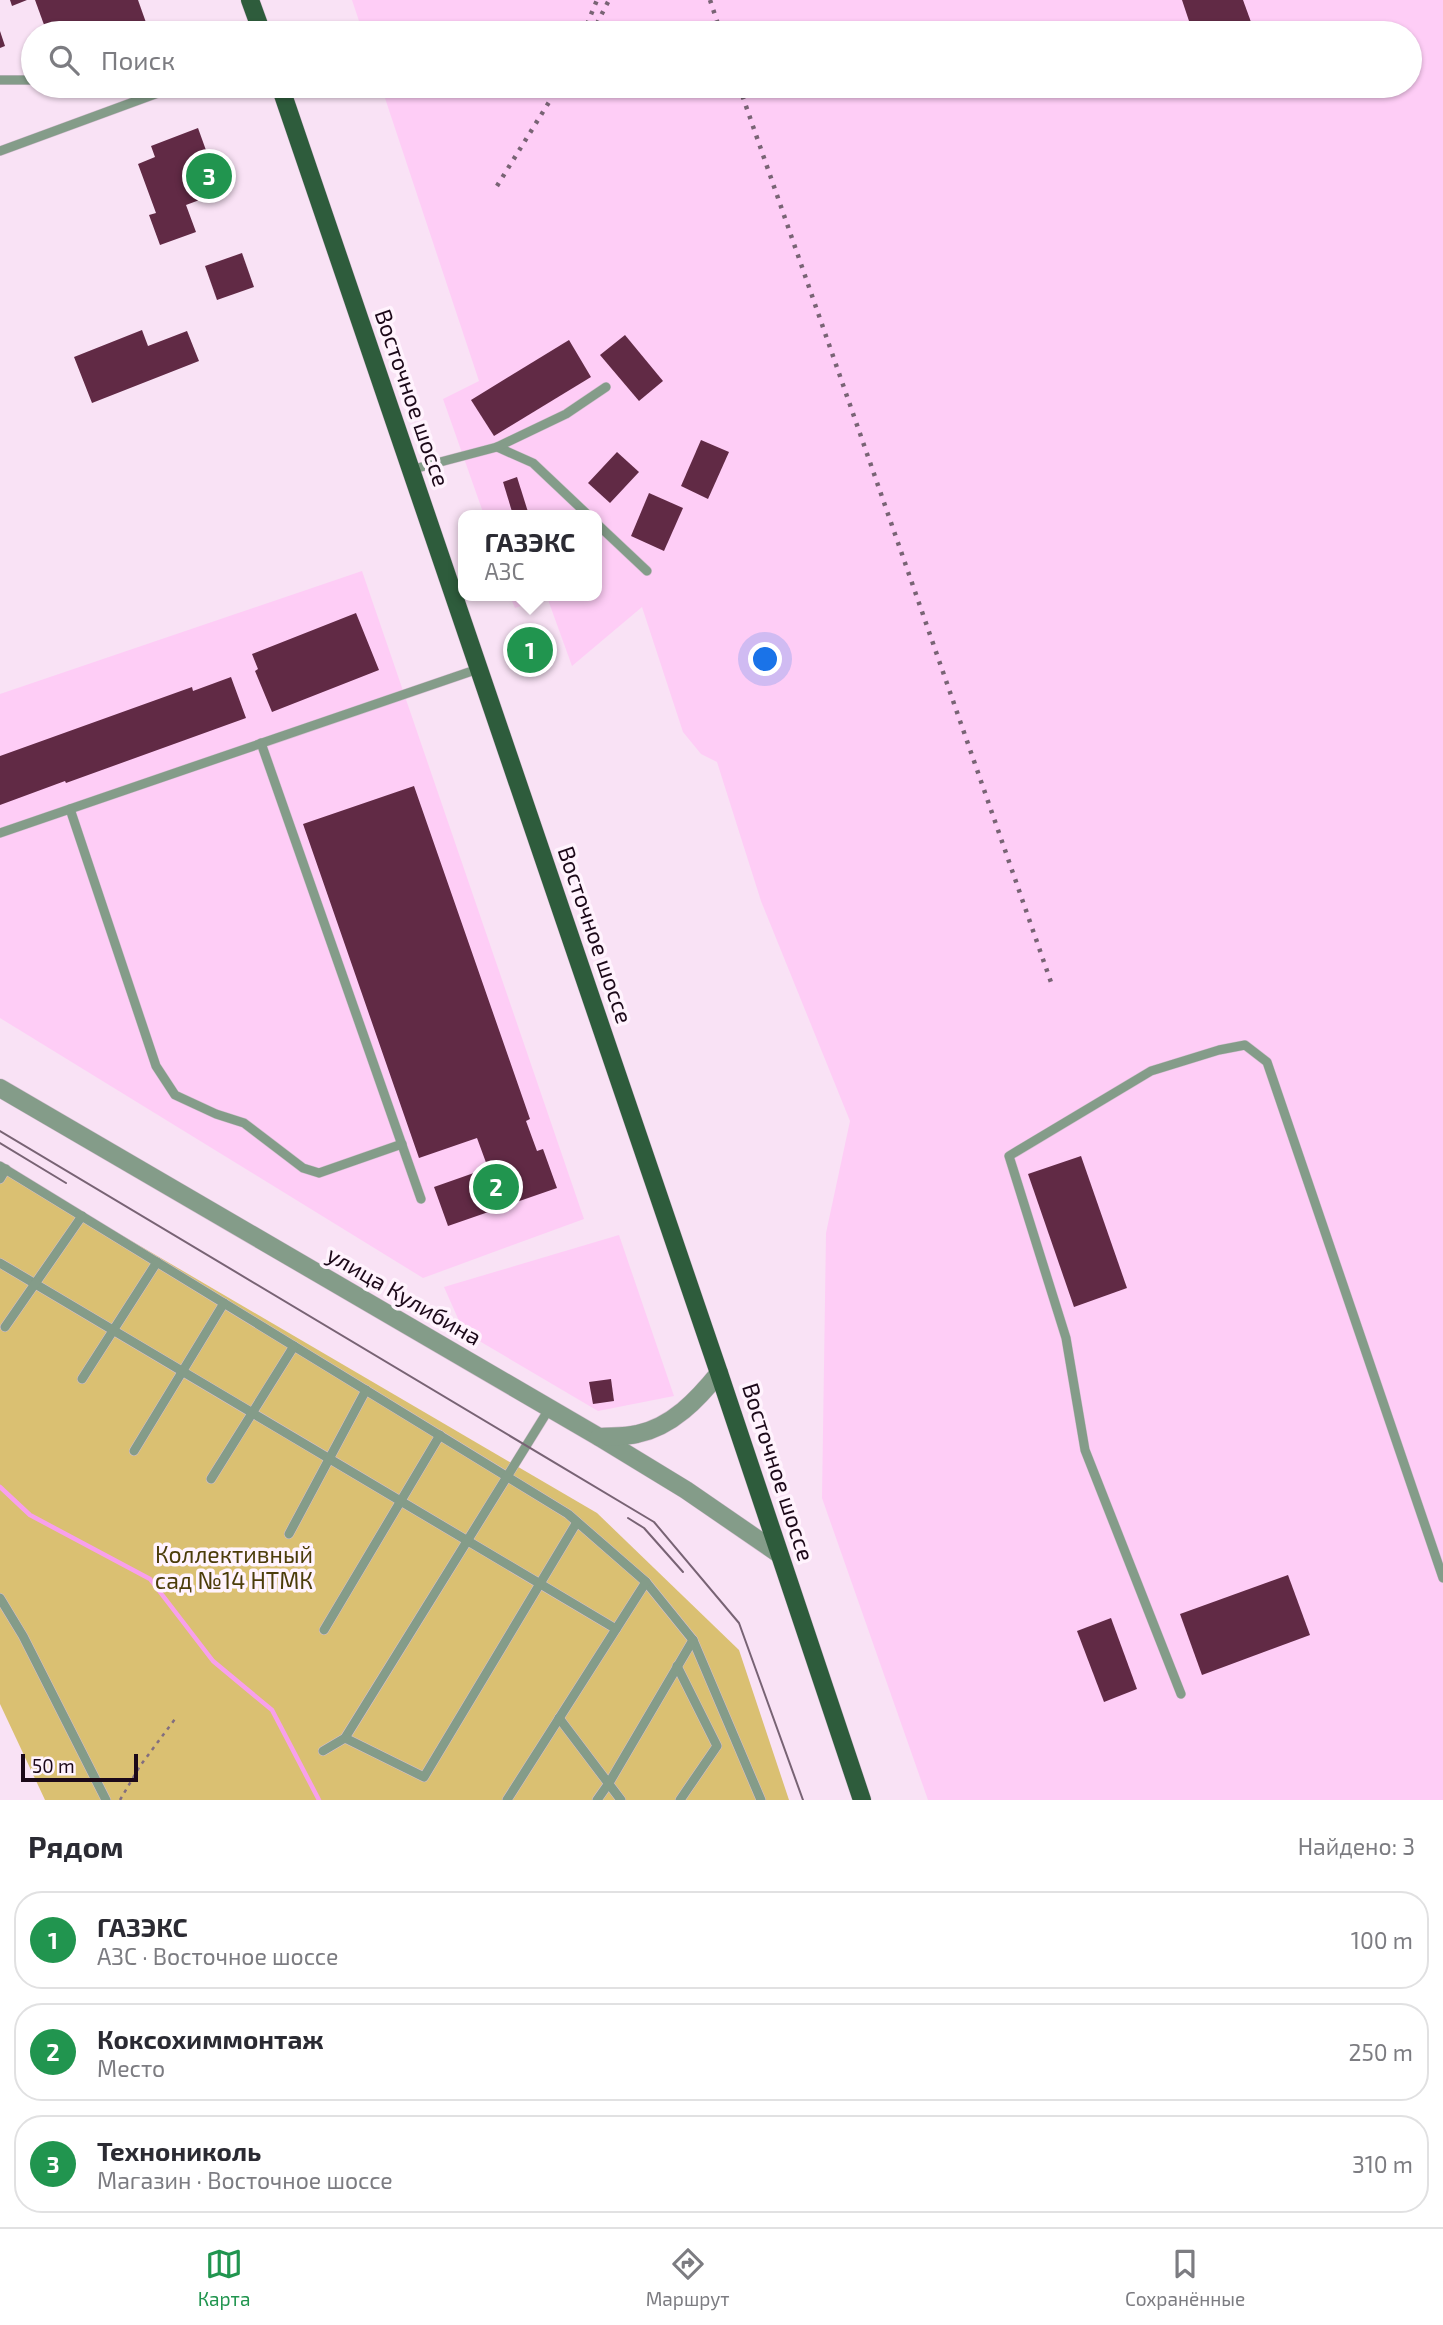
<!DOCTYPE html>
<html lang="ru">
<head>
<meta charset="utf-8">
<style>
  :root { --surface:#fff; --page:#f2f2f3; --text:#2b2b33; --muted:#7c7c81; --line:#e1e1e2; --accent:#21954f }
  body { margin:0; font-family:"Exo 2",sans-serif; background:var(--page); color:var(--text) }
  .scale { position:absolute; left:21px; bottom:18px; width:117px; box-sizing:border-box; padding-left:7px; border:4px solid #1c0919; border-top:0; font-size:19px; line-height:24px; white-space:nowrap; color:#1c0919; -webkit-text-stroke:5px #fff3fd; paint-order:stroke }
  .you { position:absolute; left:766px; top:660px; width:24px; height:24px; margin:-18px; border:5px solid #fff; border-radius:50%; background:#1a73e8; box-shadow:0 0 0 10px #1a73e833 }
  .badge { display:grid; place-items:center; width:46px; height:46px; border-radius:50%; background:var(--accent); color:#fff; font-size:23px; font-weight:700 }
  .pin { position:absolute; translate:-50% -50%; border:4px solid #fff; box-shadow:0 2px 7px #0006 }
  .popup { position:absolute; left:458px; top:510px; width:144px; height:91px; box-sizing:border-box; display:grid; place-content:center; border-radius:14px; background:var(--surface); filter:drop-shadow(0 2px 5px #0005); font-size:23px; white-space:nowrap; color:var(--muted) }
  .popup b { font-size:26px; color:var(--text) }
  .popup::after { content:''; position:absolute; left:50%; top:100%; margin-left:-14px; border:14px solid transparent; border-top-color:var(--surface) }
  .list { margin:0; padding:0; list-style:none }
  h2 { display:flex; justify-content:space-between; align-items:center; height:91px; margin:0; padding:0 28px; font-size:30px }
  h2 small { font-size:23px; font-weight:400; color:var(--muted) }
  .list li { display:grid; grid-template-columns:46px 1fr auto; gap:21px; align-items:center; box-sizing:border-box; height:98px; margin:0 14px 14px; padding:0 14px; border:2px solid var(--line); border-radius:28px }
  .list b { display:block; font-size:26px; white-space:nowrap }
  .list p { margin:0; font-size:23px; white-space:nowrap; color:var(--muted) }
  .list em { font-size:23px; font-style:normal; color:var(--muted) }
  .icon { flex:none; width:38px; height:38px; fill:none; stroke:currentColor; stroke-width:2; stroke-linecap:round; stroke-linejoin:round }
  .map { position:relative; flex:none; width:1443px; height:1800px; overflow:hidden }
  .search { position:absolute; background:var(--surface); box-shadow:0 2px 5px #0004; left:21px; right:21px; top:21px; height:77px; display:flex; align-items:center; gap:18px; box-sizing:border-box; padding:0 24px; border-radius:38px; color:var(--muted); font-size:26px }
  .sheet { height:427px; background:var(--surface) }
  nav { display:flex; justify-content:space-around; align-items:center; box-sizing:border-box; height:98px; border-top:2px solid var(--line); background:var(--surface); font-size:19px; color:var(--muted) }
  nav a { display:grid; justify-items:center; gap:4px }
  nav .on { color:var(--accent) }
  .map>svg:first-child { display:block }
  .built { fill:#fecdf6 }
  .green { fill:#dac072 }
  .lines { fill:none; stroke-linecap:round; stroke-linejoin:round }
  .stream { stroke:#f8a0ec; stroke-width:4.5 }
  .building { fill:#612a45 }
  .service-casing { stroke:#d6bfd2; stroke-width:10 }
  .tertiary-casing { stroke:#d6bfd2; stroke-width:19 }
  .primary-casing { stroke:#d6bfd2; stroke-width:19 }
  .path { stroke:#826e7f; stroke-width:2.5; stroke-dasharray:3.5 5; stroke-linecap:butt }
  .service { stroke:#849c89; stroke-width:9 }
  .tertiary { stroke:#849c89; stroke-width:18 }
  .primary { stroke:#2e5c3c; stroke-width:18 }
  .tram { stroke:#786374; stroke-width:2 }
  .rail { stroke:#786374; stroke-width:4.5; stroke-dasharray:3.5 7; stroke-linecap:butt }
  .labels { text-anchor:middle; stroke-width:7; stroke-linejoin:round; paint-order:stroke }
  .street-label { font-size:23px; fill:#1c0919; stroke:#fff3fd }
  .park-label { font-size:23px; fill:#4b3c09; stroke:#fff3fd }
</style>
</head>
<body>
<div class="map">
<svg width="1443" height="1800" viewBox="0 0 1443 1800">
  <rect width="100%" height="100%" fill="#f9e2f5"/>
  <g class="built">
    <polygon points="352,0 1443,0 1443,1800 928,1800 822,1498 826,1233 850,1121 761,901 717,762 701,754 683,732 642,607 572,666 547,597 515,608 510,596 596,596 596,515 484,515 443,399 479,381 381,86 1410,86 1410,33 363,33"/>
    <polygon points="362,571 584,1219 423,1278 0,1018 0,694"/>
    <polygon points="619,1235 674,1396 598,1411 464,1332 444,1287"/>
  </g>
  <polygon class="green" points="0,1164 597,1513 739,1650 789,1800 45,1800 0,1704"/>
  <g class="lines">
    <polyline class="stream" points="0,1487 30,1515 150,1579 213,1661 272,1710 319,1800"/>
  </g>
  <g class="building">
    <polygon points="10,0 27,0 12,6"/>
    <polygon points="35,0 138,0 149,31 143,33 47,33"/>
    <polygon points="1182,0 1243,0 1255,33 1193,33"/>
    <polygon points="0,31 5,46 0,48"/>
    <polygon points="198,128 221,192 186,205 196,232 160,245 149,215 156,213 138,164 155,157 151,146"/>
    <polygon points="242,253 254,287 217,300 205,266"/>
    <polygon points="142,330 148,346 187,331 199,361 92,403 74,357"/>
    <polygon points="625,335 663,381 639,401 600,355"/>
    <polygon points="569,340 591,377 494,436 471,400"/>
    <polygon points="701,440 729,452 708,499 681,486"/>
    <polygon points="617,452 639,472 610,503 588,483"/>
    <polygon points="517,477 529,515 513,515 503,482"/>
    <polygon points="649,493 683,508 664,551 631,536"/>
    <polygon points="356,613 379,670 272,712 255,671 258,669 252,654"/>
    <polygon points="533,635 541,659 525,664 517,641"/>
    <polygon points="231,677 246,718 66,783 65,781 0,805 0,756 192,687 193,691"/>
    <polygon points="414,786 530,1119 526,1121 537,1151 543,1149 557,1188 448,1226 434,1187 488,1168 477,1138 419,1158 303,824"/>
    <polygon points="1081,1156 1127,1288 1074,1307 1028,1174"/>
    <polygon points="611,1379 614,1401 593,1404 589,1382"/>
    <polygon points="1288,1575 1310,1635 1202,1675 1180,1614"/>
    <polygon points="1111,1618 1137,1689 1104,1702 1077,1631"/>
  </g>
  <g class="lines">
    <g class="service-casing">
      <g id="service">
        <polyline points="194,33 206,29 208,33"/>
        <polyline points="0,80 33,80"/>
        <polyline points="0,151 177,86"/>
        <polyline points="497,447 533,463 588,515"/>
        <polyline points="410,470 497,447 566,414 606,387"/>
        <polyline points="596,523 647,571"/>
        <polyline points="261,743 421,1199"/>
        <polyline points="70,809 156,1066 175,1095 216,1114 244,1123 303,1168 319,1173 402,1144"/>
        <polyline points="0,833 478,669"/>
        <polyline points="0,1166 568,1514 646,1582 693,1640 761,1800"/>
        <polyline points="0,1179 6,1169"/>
        <polyline points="0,1263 616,1629"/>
        <polyline points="5,1327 82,1216"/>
        <polyline points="82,1379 157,1262"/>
        <polyline points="134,1451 224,1303"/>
        <polyline points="211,1479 294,1346"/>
        <polyline points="289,1534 366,1390"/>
        <polyline points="0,1598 23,1636 106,1800"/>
        <polyline points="324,1630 440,1435"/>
        <polyline points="677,1666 717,1746 680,1800"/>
        <polyline points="1181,1694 1085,1450 1066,1338 1009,1156 1151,1071 1219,1050 1245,1045 1267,1062 1443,1578"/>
        <polyline points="559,1718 621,1800"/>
        <polyline points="345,1738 549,1409"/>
        <polyline points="323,1751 345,1738 424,1777 577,1522"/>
        <polyline points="507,1800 646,1582"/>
        <polyline points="597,1800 609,1783 693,1640"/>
      </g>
    </g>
    <g class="tertiary-casing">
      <g id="tertiary">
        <polyline points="0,1088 599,1437 686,1490 779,1554"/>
        <path d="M599 1437C611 1436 625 1437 637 1434 672 1427 698 1399 719 1373"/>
      </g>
    </g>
    <g class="primary-casing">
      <g id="primary">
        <polyline points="250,0 262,33"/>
        <polyline points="280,86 719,1373 862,1800"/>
      </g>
    </g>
    <polyline class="path" points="120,1800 140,1766 175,1719"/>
    <use href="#service" class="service"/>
    <use href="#tertiary" class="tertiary"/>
    <use href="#primary" class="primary"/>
    <g class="tram">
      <polyline points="0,1131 654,1522 739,1623 803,1800"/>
      <polyline points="0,1143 66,1183"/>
      <polyline points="628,1518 644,1528 683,1572"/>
    </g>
    <g class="rail">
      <polyline points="710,0 721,33"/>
      <polyline points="587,24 597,0"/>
      <polyline points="592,33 609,0"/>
      <polyline points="739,86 1053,988"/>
      <polyline points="497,186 559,86"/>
    </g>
  </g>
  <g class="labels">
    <g class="street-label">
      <text transform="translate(412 398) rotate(71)" y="8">Восточное шоссе</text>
      <text transform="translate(595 935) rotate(71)" y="8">Восточное шоссе</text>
      <text transform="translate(404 1296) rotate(30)" y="8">улица Кулибина</text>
      <text transform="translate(778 1472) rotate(72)" y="8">Восточное шоссе</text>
    </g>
    <g class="park-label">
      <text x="234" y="1563">Коллективный<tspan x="234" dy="26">сад №14 НТМК</tspan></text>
    </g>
  </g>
</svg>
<div class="scale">50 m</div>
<div class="you"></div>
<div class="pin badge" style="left:530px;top:650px">1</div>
<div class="popup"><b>ГАЗЭКС</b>АЗС</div>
<div class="pin badge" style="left:496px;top:1187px">2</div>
<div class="pin badge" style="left:209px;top:176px">3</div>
<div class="search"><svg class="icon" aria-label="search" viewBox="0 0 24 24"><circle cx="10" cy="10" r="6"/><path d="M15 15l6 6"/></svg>Поиск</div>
</div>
<section class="sheet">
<h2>Рядом<small>Найдено: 3</small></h2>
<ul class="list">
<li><span class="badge">1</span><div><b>ГАЗЭКС</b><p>АЗС · Восточное шоссе</p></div><em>100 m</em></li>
<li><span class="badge">2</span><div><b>Коксохиммонтаж</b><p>Место</p></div><em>250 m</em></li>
<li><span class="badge">3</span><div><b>Технониколь</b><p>Магазин · Восточное шоссе</p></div><em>310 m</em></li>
</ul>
</section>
<nav>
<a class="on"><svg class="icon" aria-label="map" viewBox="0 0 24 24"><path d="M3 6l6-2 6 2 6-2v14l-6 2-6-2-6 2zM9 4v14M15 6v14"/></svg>Карта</a>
<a><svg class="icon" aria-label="directions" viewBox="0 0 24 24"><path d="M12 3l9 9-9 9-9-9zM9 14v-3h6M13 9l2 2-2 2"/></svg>Маршрут</a>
<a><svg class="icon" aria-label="saved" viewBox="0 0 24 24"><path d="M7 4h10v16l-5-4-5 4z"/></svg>Сохранённые</a>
</nav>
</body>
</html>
